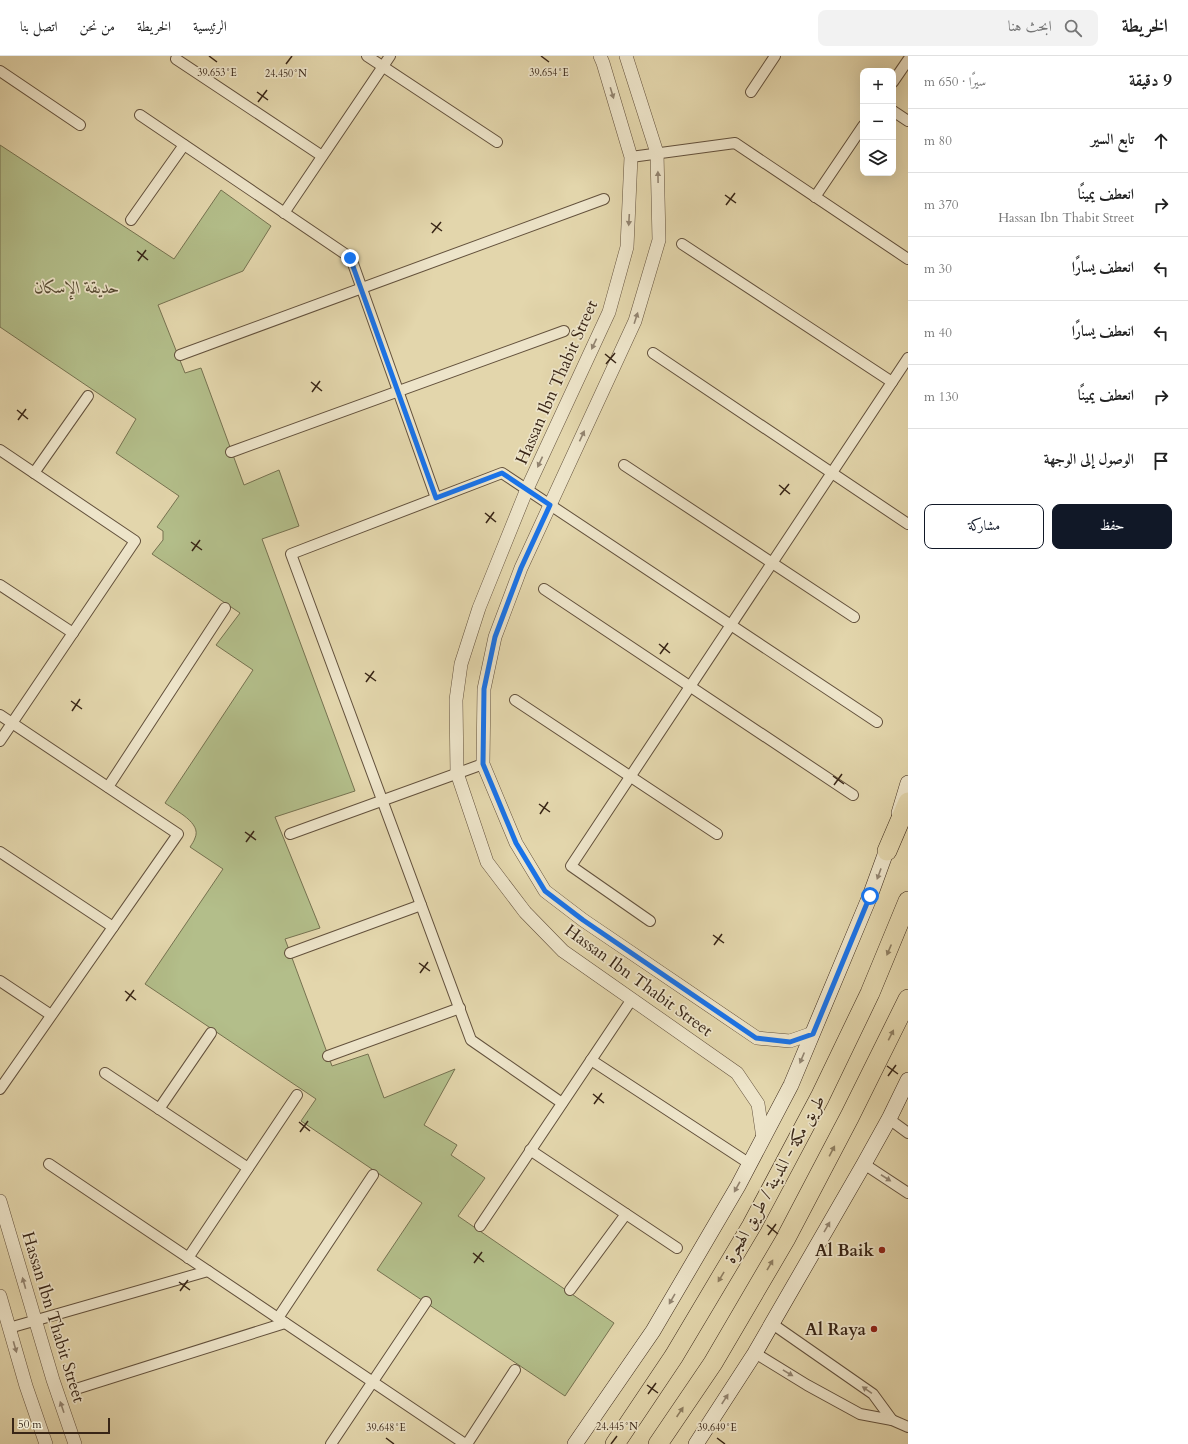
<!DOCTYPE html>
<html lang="ar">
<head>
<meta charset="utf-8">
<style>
  :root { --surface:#fff; --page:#f2f2f2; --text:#222; --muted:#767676; --line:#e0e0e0; --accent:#111827 }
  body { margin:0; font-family:Cardo,Amiri,serif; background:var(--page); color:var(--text); direction:rtl }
  .controls { position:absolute; right:12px; top:12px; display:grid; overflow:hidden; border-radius:8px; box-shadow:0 4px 16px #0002 }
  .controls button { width:36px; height:36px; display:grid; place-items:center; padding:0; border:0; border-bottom:1px solid var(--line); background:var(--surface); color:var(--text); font:20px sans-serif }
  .scale { position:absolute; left:12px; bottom:10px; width:98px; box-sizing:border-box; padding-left:4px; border:2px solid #382516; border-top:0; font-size:11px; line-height:14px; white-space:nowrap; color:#382516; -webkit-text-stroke:3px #ede4c9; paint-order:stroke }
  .stop { position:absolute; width:12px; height:12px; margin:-9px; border:3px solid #1a73e8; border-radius:50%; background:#fff }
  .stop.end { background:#1a73e8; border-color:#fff; box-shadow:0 1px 4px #0008 }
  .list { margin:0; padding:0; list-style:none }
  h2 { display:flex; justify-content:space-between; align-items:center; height:52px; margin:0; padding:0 16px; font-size:17px }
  h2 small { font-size:13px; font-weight:400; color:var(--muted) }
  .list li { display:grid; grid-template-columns:26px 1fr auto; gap:12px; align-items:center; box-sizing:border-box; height:64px; padding:0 16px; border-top:1px solid var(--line) }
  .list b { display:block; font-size:15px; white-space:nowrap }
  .list p { margin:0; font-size:13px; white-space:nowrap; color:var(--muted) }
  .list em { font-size:13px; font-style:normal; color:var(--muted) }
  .actions { display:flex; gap:8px; padding:12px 16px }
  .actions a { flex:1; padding:9px 0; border:1px solid var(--accent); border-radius:8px; text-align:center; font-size:14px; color:var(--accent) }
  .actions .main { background:var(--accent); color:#fff }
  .icon { flex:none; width:22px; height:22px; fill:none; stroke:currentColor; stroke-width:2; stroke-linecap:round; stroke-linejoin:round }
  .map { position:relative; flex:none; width:908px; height:1388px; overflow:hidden; direction:ltr }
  header { display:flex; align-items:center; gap:24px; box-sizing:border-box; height:56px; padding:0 20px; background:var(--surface); border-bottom:1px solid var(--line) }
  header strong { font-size:19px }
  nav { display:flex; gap:22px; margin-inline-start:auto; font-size:14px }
  .search { width:280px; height:36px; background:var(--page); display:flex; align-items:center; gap:10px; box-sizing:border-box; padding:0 14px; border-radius:8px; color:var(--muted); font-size:15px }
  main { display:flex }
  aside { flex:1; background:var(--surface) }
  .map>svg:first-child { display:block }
  .green { fill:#b3be8a; stroke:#767250 }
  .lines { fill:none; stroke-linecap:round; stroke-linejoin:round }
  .minor-casing { stroke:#63513c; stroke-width:12 }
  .tertiary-casing { stroke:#63513c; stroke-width:14 }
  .secondary-casing { stroke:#382516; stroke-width:16 }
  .motorway-casing { stroke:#382516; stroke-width:20 }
  .minor { stroke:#ede4c9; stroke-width:10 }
  .tertiary { stroke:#ede4c9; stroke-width:13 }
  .secondary { stroke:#ede4c9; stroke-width:15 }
  .motorway { stroke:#e3d6ac; stroke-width:19 }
  .oneway { fill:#928470 }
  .oneway2 { fill:#8e7e61 }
  .route { stroke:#1a73e8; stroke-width:5 }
  .ticks { fill:none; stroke:#382516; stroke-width:1.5 }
  .poi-dot { fill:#8f2418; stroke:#ede4c9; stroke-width:1.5 }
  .labels { text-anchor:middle; stroke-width:3.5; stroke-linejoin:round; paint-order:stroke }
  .park-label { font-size:17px; font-style:italic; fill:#574b33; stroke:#ede4c9 }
  .street-label { font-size:17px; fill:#382516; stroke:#ede4c9 }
  .poi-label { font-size:17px; font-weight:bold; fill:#382516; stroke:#ede4c9; text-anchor:end }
  .ticks-label { font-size:10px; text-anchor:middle; fill:#382516; stroke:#ede4c9; stroke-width:3.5; stroke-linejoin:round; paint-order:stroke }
</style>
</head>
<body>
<header>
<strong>الخريطة</strong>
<div class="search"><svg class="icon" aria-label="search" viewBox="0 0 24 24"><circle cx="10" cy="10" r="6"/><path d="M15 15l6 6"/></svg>ابحث هنا</div>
<nav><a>الرئيسية</a><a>الخريطة</a><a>من نحن</a><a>اتصل بنا</a></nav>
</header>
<main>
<aside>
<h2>9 دقيقة<small>سيرًا · 650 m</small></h2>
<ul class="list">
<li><svg class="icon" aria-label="ahead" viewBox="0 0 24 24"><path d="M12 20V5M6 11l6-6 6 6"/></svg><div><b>تابع السير</b></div><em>80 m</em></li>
<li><svg class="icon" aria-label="right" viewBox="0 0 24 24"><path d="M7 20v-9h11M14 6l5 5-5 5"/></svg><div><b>انعطف يمينًا</b><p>Hassan Ibn Thabit Street</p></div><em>370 m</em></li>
<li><svg class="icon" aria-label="left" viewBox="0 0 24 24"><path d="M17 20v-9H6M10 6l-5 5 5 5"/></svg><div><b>انعطف يسارًا</b></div><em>30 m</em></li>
<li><svg class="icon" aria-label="left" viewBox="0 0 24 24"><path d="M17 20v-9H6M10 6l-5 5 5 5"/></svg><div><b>انعطف يسارًا</b></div><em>40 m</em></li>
<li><svg class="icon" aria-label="right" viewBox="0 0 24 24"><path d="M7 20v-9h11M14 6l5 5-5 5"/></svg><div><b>انعطف يمينًا</b></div><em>130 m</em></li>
<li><svg class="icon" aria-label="arrive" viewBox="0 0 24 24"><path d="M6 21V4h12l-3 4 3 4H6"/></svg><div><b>الوصول إلى الوجهة</b></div></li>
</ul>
<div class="actions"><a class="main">حفظ</a><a>مشاركة</a></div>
</aside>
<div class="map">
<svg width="908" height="1388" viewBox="0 0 908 1388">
  <rect width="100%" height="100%" fill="#e3d6ac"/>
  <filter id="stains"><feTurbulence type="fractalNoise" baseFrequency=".005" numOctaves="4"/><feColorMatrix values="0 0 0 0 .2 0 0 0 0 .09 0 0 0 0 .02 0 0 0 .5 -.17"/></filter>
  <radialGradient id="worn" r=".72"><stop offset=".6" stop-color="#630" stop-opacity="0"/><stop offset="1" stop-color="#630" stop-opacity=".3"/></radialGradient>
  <path class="green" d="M0 89 174 203 221 134 271 170 243 215 158 249 185 317 201 312 244 429 279 414 299 470 262 483 355 735 275 761 320 872 285 883 332 1010 368 998 384 1042 455 1013 424 1069 457 1089 451 1099 485 1122 458 1160 614 1267 565 1340 377 1214 422 1147 301 1065 316 1043 145 928 223 813 190 791C192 788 194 785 195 782 202 767 176 755 165 747L253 614 216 589 240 557 152 498 163 484V475L157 471 179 440 116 397 136 363 0 271Z"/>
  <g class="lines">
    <g class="minor-casing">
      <g id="minor">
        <polyline points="367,0 497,86"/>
        <polyline points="176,3 322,100"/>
        <polyline points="0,15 80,69"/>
        <polyline points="893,26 908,4"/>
        <polyline points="751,36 775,0"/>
        <polyline points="893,55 908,65"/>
        <polyline points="140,59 351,202 436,442"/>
        <polyline points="631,101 735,87 908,203"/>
        <polyline points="815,141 863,70"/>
        <polyline points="284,157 390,0"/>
        <polyline points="131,164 184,89"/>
        <polyline points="682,188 892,326"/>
        <polyline points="653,297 908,468"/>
        <polyline points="180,299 604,143"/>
        <polyline points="0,394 135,485 0,685"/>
        <polyline points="231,396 564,275"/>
        <polyline points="624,409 854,561"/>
        <polyline points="34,417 88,340"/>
        <polyline points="0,529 73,577"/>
        <polyline points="544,533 853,739"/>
        <polyline points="515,644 717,778"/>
        <polyline points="0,659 178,778 0,1033"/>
        <polyline points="108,731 225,552"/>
        <polyline points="290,778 483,708"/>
        <polyline points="0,796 113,871"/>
        <polyline points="650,865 571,810 908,302"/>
        <polyline points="290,897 421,849"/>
        <polyline points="0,925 51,959"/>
        <polyline points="328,1000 460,952"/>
        <polyline points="591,1004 750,1108"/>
        <polyline points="105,1017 248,1112"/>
        <polyline points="562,1047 471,984 291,498 502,417 877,666"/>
        <polyline points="159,1053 211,977"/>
        <polyline points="889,1063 908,1077"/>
        <polyline points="530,1094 677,1192"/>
        <polyline points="49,1108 465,1388"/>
        <polyline points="864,1108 908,1137"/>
        <polyline points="480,1170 632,943"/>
        <polyline points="188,1202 297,1039"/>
        <polyline points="570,1234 626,1158"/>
        <polyline points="278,1262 373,1119"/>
        <polyline points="771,1267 873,1338 892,1364"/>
        <polyline points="9,1272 208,1215"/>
        <polyline points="755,1297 807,1329 860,1358 892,1364 908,1371"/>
        <polyline points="76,1333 285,1267"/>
        <polyline points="331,1388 426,1246"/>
        <polyline points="467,1388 515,1314"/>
      </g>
    </g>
    <g class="tertiary-casing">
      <g id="tertiary">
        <polyline points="600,0 603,7 631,101 627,191 609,256 527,433 479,552 461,608 456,644 457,717 487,806 525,856 563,895 737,1017 758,1048 763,1082"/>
        <polyline points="626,0 657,97 659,184 635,265 521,512 495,581 484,633 483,708 516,787 545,835 583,864 757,982 790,985 813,977"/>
        <polyline points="0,1145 53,1324 75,1388"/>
        <polyline points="0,1240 26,1330 46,1388"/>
      </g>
    </g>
    <g class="secondary-casing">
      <g id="secondary">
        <polyline points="899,757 908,727"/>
        <polyline points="575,1388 653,1275 738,1130 791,1029 870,840 890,785"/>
        <polyline points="696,1388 755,1297 864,1108 889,1063 908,1024"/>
      </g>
    </g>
    <g class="motorway-casing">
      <g id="motorway">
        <polyline points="887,795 908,746"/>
        <polyline points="615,1388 674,1300 752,1169 820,1041 870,937 908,845"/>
        <polyline points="658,1388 713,1307 785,1184 850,1060 908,943"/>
      </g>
    </g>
    <use href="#minor" class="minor"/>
    <use href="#tertiary" class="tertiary"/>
    <use href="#secondary" class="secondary"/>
    <use href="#motorway" class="motorway"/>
  </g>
  <defs><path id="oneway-solid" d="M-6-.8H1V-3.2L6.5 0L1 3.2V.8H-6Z"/></defs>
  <g class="oneway">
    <use href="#oneway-solid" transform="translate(612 37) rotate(73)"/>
    <use href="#oneway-solid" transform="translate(658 121) rotate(-91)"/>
    <use href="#oneway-solid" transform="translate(629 164) rotate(93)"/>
    <use href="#oneway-solid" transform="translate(636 262) rotate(-72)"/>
    <use href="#oneway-solid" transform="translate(594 288) rotate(115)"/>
    <use href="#oneway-solid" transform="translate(582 380) rotate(-65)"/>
    <use href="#oneway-solid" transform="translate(540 406) rotate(115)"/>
    <use href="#oneway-solid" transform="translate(879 818) rotate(110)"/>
    <use href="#oneway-solid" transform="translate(802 1002) rotate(113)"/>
    <use href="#oneway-solid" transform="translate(886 1122) rotate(33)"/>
    <use href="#oneway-solid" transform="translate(737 1131) rotate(119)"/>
    <use href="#oneway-solid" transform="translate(827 1171) rotate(-60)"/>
    <use href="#oneway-solid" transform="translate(24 1227) rotate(-106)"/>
    <use href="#oneway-solid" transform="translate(672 1243) rotate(120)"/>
    <use href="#oneway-solid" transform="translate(15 1291) rotate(74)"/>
    <use href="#oneway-solid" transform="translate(788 1317) rotate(31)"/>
    <use href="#oneway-solid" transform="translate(867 1334) rotate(-145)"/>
    <use href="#oneway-solid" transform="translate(725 1343) rotate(-57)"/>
    <use href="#oneway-solid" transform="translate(62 1351) rotate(-109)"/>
  </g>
  <g class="oneway2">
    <use href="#oneway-solid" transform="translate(889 894) rotate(113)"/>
    <use href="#oneway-solid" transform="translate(891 979) rotate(-63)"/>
    <use href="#oneway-solid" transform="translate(832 1095) rotate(-62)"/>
    <use href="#oneway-solid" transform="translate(770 1209) rotate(-60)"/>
    <use href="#oneway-solid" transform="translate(721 1221) rotate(121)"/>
    <use href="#oneway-solid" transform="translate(680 1356) rotate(-56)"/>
  </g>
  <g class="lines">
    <polyline class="route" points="350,202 436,442 502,417 550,449 521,512 495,581 484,633 483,708 516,787 545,835 583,864 756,982 790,986 813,978 870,840"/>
  </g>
  <path class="ticks" d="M209 0 217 6M541 0 549 6M286 8 292 0M257 36 268 44M258 46 267 34M725 139 736 147M726 149 735 137M431 167 442 175M432 177 441 166M137 195 148 204M138 205 146 194M605 298 616 307M606 308 615 297M311 326 322 335M312 336 320 325M17 354 28 363M18 364 26 353M779 429 790 438M780 439 789 428M485 457 496 466M486 467 494 456M191 486 202 494M192 495 200 484M659 588 670 597M660 598 668 587M365 617 376 625M366 626 374 615M71 645 82 653M72 655 80 643M833 720 844 728M834 729 842 718M539 748 550 756M540 758 548 746M245 776 256 784M246 786 254 775M713 879 724 887M714 889 722 878M419 907 430 915M420 917 428 906M125 935 136 944M126 945 134 934M887 1010 898 1018M888 1020 896 1009M593 1038 604 1047M594 1048 602 1037M299 1066 310 1075M300 1076 308 1065M767 1169 778 1178M768 1179 776 1168M473 1197 484 1206M474 1207 482 1196M179 1226 190 1234M180 1235 188 1224M647 1329 658 1337M648 1338 656 1327M386 1382 394 1388M717 1382 725 1388M611 1388 617 1380"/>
  <g class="poi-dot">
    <circle cx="882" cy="1194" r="4"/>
    <circle cx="874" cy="1273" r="4"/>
  </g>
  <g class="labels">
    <g class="park-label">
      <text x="77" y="237">حديقة الإسكان</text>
    </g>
    <g class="street-label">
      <text transform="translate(556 326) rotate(-66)" y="6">Hassan Ibn Thabit Street</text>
      <text transform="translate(639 924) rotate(36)" y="6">Hassan Ibn Thabit Street</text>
      <text transform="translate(774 1123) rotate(-61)" y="6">طريق مكة - المدينة / طريق الهجرة</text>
      <text transform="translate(54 1261) rotate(73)" y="6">Hassan Ibn Thabit Street</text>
    </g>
    <g class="poi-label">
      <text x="874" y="1200">Al Baik</text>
      <text x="866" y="1279">Al Raya</text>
    </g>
  </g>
  <g class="ticks-label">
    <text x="217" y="20">39.653°E</text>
    <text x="549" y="20">39.654°E</text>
    <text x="286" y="21">24.450°N</text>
    <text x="617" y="1374">24.445°N</text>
    <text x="386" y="1375">39.648°E</text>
    <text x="717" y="1375">39.649°E</text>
  </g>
  <rect width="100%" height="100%" filter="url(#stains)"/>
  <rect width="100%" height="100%" fill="url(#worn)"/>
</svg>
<div class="controls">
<button>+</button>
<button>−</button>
<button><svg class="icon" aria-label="layers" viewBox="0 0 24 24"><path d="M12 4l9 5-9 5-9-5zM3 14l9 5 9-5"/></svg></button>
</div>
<div class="scale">50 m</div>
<div class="stop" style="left:870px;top:840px"></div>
<div class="stop end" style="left:350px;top:202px"></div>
</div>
</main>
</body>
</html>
